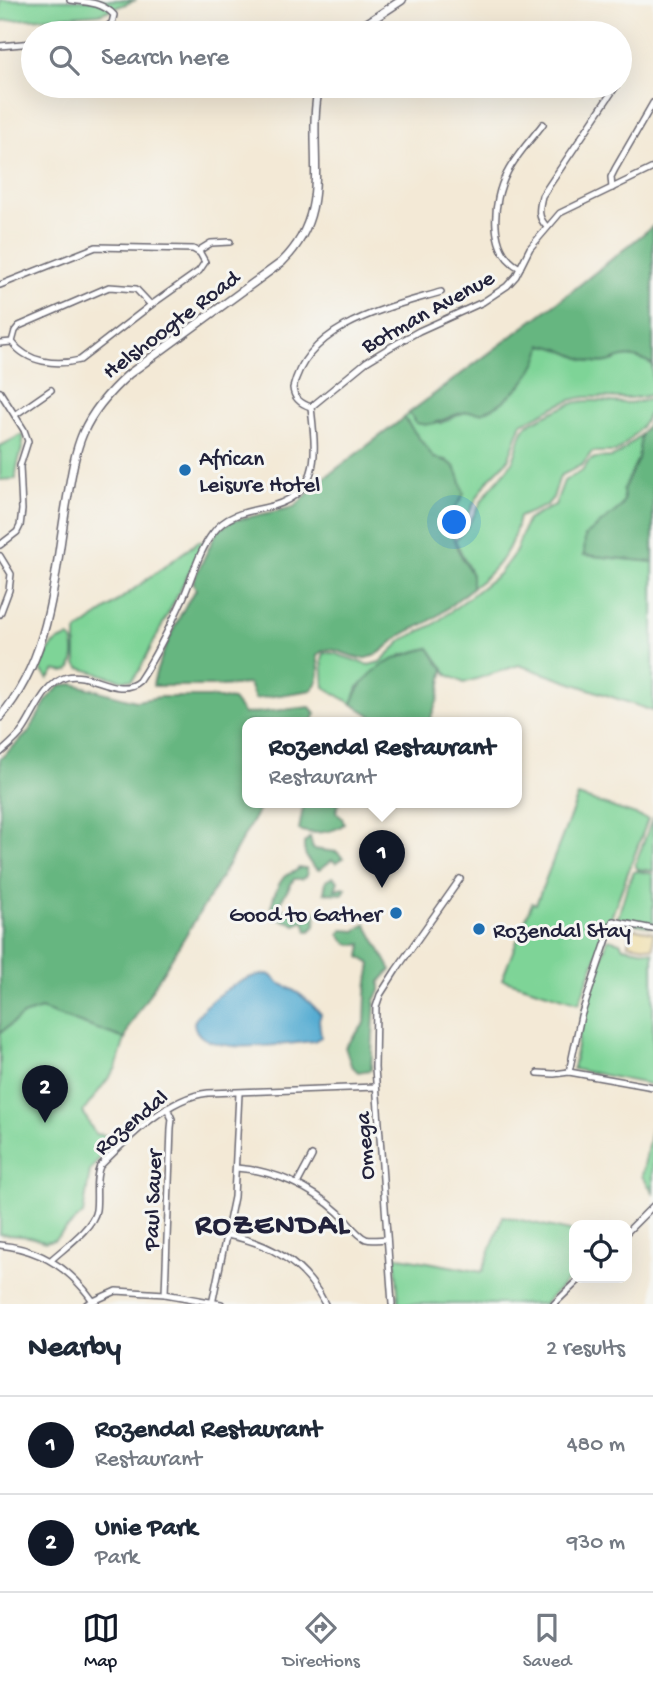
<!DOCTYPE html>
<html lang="en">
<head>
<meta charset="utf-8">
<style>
  :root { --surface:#fff; --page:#f2f2f3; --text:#1f2937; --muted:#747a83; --line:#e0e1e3; --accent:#111827 }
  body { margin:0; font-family:"Gochi Hand",sans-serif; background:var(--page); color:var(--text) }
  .controls { position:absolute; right:21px; bottom:21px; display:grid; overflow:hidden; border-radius:14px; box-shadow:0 7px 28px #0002 }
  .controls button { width:63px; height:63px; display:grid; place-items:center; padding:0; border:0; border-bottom:2px solid var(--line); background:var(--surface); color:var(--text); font:35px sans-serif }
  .you { position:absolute; left:455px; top:523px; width:24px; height:24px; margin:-18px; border:5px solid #fff; border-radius:50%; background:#1a73e8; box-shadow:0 0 0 10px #1a73e833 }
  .badge { display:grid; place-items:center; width:46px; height:46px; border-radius:50%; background:var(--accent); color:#fff; font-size:23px; font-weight:700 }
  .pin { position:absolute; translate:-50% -58px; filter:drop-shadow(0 2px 4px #0008) }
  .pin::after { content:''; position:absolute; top:37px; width:24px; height:21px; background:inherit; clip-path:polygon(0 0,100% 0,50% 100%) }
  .popup { position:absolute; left:242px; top:717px; width:280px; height:91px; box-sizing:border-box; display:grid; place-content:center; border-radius:14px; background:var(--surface); filter:drop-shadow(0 2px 5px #0005); font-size:23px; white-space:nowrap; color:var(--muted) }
  .popup b { font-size:26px; color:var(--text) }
  .popup::after { content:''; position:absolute; left:50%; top:100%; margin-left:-14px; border:14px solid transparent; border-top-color:var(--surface) }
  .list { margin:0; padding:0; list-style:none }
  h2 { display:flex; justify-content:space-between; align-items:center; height:91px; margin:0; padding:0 28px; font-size:30px }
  h2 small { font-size:23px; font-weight:400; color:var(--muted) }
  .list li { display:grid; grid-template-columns:46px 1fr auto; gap:21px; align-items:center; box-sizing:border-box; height:98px; padding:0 28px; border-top:2px solid var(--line) }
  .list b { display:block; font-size:26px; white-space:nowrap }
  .list p { margin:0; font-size:23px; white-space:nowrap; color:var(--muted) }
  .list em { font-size:23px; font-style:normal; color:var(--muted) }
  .icon { flex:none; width:38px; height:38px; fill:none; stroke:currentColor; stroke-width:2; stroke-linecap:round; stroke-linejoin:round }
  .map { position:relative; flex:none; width:653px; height:1304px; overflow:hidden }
  .search { position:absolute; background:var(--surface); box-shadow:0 7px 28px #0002; left:21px; right:21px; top:21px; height:77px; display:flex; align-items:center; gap:18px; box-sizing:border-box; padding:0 24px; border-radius:38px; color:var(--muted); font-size:26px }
  .sheet { height:287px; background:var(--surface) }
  nav { display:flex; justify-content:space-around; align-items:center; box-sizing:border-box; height:98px; border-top:2px solid var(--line); background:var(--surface); font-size:19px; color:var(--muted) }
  nav a { display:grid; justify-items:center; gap:4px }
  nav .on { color:var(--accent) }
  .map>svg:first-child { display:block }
  .green { fill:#7ed497; stroke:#507b69; stroke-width:2 }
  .forest { fill:#66b680; stroke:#446c5e; stroke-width:2 }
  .sand { fill:#eeda9e; stroke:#887e6c; stroke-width:2 }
  .water { fill:#55acd2; stroke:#3c6786; stroke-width:2 }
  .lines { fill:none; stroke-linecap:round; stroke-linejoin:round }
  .minor-casing { stroke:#6b6871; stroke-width:8 }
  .major-casing { stroke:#6b6871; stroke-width:10 }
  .minor { stroke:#fff; stroke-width:5 }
  .major { stroke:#fff; stroke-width:7 }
  .poi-dot { fill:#1f6fb2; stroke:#f6f6f2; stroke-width:2.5 }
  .labels { text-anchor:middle; stroke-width:6; stroke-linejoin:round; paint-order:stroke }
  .street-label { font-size:23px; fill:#22223b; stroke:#f6f6f2 }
  .poi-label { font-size:23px; fill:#22223b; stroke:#f6f6f2; text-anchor:start }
  .district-label { font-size:30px; font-weight:bold; letter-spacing:2px; fill:#22223b; stroke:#f6f6f2 }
</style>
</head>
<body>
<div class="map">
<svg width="653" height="1304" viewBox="0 0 653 1304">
  <rect width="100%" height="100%" fill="#f6f6f2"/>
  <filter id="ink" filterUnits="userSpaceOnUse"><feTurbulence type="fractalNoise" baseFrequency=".0143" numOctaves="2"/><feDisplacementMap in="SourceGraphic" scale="14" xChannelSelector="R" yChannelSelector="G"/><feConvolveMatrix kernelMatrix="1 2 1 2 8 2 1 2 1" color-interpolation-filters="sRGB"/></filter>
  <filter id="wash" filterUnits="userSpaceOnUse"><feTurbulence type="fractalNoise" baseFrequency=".00686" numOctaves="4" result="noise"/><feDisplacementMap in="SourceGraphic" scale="28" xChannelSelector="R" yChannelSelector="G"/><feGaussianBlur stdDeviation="1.57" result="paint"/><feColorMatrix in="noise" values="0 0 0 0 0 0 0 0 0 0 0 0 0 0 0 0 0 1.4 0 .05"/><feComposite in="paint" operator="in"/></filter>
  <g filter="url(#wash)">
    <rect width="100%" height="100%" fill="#f3e9d6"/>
    <g class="green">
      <polygon points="0,0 136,0 99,14 0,21"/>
      <path d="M542 345C561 346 575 359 594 362 620 366 618 346 652 364L653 394C631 402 610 396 588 397 564 398 544 414 522 423L508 460 489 479 478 496 462 526 453 535 448 519 447 460 434 458 404 418 409 413 416 423H441L467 411 482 413 497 404 522 385Z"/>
      <path d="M653 398C653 419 631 439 616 452H592L582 465 560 476 553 498 546 506 519 517C513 549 498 569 472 588V575L455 540C470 529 474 511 485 496 493 484 505 474 512 462 519 451 518 431 529 424 537 419 570 403 578 402 607 397 621 409 653 398Z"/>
      <path d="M23 434C26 446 15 463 16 479L0 480V446Z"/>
      <polygon points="641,434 638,459 623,490 624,500 621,507 595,528 584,555 653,562 653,711 519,665 464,683 448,675 429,648 402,655 358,687 352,704 324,687 322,659 324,653 333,653 369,665 380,662 404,639 433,625 499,574 516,551 527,520 555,505 564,481 583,470 589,461 595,458 612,457 619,454"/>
      <polygon points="199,541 204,543 200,551 139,671 132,680 121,680 79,668 76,664 76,632"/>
      <path d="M70 637C76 645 75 661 70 670L64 672 55 670 48 679 41 670C46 654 51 640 70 637Z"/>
      <polygon points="578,796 648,819 579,1003 502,979 532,903 536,904"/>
      <polygon points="653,817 653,871 638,869 635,865"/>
      <polygon points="638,871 653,874 653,927 619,921 618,917 628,884 634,872"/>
      <polygon points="608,939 620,942 623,947 653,952 653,1085 573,1069 583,1011"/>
      <polygon points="41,1009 125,1039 116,1068 83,1112 95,1134 120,1137 98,1160 90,1171 83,1214 54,1240 45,1242 30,1237 0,1234 0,1033 23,1015"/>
      <polygon points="653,1120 653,1192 642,1176"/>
      <polygon points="503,1216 574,1232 574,1274 544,1304 399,1304 395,1256 482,1272"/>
    </g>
    <g class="forest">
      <path d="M653 226V368L652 364C619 346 620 366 594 362 575 359 562 346 542 345 539 371 508 404 483 412 478 414 473 411 467 412 448 414 436 429 416 423L409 413 572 291Z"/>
      <polygon points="653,417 653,562 584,555 585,536 621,507 624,500 623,490 638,459 641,434"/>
      <path d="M404 418 434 458C459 461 458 473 464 494L448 519 457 548 472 575V588C458 599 444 613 428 622 419 627 408 630 399 637 389 644 380 656 367 658 350 661 329 639 317 656 320 670 321 678 312 690L255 699 249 684 221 686H153C155 667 183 605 196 590L193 581 217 531 232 521 294 507 323 479Z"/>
      <path d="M429 648 438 662 444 668 438 699 429 722H382L352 704C365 667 394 657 429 648Z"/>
      <polygon points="73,684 136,701 160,697 205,697 233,700 244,714 310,707 316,714 312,722 247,722 247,802 263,802 213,891 129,1027 125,1039 41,1009 23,1015 0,1033 0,759 28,733 48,698 61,685"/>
      <path d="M304 802H339L336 812 342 818 344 824C334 833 311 835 299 830Z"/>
      <path d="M310 837 313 849 337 852 343 858 336 863 332 860 319 870C309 865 303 854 304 843Z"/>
      <path d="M299 868H306L307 875 302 879H294L278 906C286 913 301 915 310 910L316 913 315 926 310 931H307L304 921 295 925C288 919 279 922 271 916 270 904 276 887 284 877 289 872 294 874 299 868Z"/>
      <polygon points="333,877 338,881 335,890 342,887 346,888 343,894 324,893 326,881"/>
      <path d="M366 924 391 970 380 982V991L375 1000 371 1070 358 1072 351 1065 345 1047 365 1023 366 994 371 964 360 957 362 944C351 947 345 944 339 934L343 930 356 931Z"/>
    </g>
    <polygon class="sand" points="631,928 653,932 653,948 628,944"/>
    <path class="water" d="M268 974C275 977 275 982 281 984 300 993 306 998 321 1014L319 1020 321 1037 314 1041C290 1043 195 1060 194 1022 206 999 243 975 268 974Z"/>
  </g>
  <g filter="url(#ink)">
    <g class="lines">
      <g class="minor-casing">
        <g id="minor">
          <path d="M70 0C86 2 102 2 114 15L112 23 99 33"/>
          <polyline points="0,46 33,43"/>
          <polyline points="612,188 611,177 615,169 653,103"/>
          <path d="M547 227C537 217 539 209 542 196L616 86"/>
          <polyline points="198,251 211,243 230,242"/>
          <path d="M520 268C488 252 492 201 507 173 516 155 531 140 543 124"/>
          <polyline points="0,285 96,247 193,249 200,253 205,262 199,271 151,305"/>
          <path d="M109 287 136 289 151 305 80 360C57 366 27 363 12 342L15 331 19 326Z"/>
          <polyline points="0,343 12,342"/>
          <polyline points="0,392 24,430 28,441 20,466 22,510 20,526 17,532 0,545"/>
          <polyline points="311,407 366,362 389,348 419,331 483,302 507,286 516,276 530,248 560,213 653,168"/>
          <path d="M311 407C301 404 294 399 293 388 308 324 387 308 441 292"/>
          <polyline points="15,415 51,390"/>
          <polyline points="0,556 11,574 9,590 0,614"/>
          <path d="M0 753C8 746 17 739 23 730 35 713 44 683 67 677 90 671 119 699 139 681 157 654 171 625 184 596 193 575 199 551 213 533 225 516 244 512 264 508 323 496 316 454 311 407"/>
          <polyline points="569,1072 581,1016 613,921 653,929"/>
          <polyline points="538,1073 554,1074 569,1072 653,1087"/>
          <path d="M236 1168C273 1170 311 1187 339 1213 347 1220 356 1235 366 1239 372 1241 381 1239 387 1239"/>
          <polyline points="297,1184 312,1156"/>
          <polyline points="627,1232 653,1206"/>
          <path d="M227 1235C270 1243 305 1263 325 1304"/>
          <path d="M0 1245C40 1249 70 1268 93 1301"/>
          <path d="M51 1260C64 1248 94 1227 96 1210 98 1195 94 1180 100 1166 127 1139 168 1097 208 1093L376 1087"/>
          <polyline points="165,1294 171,1128 172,1119 167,1108"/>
          <polyline points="87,1304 116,1291 165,1294 221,1304"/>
          <polyline points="212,1304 234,1197 239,1093"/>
          <polyline points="392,1304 375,1068 376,1007 380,995 396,970 460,879"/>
          <polyline points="554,1304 581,1278"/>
        </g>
      </g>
      <g class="major-casing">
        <g id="major">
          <polyline points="352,33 402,0"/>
          <path d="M0 717C52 657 54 575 67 500 71 478 74 454 83 433 93 410 110 391 129 374L282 262C336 209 305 149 319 86"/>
        </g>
      </g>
      <use href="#minor" class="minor"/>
      <use href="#major" class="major"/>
    </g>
  </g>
  <g class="poi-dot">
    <circle cx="185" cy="470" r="7"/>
    <circle cx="396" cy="913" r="7"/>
    <circle cx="479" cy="929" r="7"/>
  </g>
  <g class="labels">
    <g class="street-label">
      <text transform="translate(427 310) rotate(-29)" y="8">Botman Avenue</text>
      <text transform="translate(170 323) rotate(-37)" y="8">Helshoogte Road</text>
      <text transform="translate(130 1121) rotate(-40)" y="8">Rozendal</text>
      <text transform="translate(363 1146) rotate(-94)" y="8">Omega</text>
      <text transform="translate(151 1200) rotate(-88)" y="8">Paul Sauer</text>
    </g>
    <g class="poi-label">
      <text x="199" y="465">African<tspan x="199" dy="26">Leisure Hotel</tspan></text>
      <text x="382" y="921" text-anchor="end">Good to Gather</text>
      <text x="493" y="937">Rozendal Stay</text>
    </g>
    <g class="district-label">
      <text x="273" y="1233">ROZENDAL</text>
    </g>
  </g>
</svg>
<div class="controls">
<button><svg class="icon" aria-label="locate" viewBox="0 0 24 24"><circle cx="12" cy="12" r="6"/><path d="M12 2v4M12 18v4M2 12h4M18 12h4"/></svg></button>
</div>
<div class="you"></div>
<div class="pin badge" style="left:382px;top:888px">1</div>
<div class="popup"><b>Rozendal Restaurant</b>Restaurant</div>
<div class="pin badge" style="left:45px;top:1123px">2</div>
<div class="search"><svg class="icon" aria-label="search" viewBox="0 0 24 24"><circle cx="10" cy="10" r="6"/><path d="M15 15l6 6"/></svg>Search here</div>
</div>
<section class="sheet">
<h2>Nearby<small>2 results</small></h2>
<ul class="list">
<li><span class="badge">1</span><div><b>Rozendal Restaurant</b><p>Restaurant</p></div><em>480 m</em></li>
<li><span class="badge">2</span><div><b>Unie Park</b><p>Park</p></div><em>930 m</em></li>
</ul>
</section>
<nav>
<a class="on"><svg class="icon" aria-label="map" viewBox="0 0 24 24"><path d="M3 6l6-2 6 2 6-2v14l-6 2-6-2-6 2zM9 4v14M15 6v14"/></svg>Map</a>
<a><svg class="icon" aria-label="directions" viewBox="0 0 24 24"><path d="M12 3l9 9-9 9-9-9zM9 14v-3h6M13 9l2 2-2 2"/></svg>Directions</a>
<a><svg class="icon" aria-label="saved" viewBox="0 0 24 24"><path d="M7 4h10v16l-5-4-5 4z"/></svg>Saved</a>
</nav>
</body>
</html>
